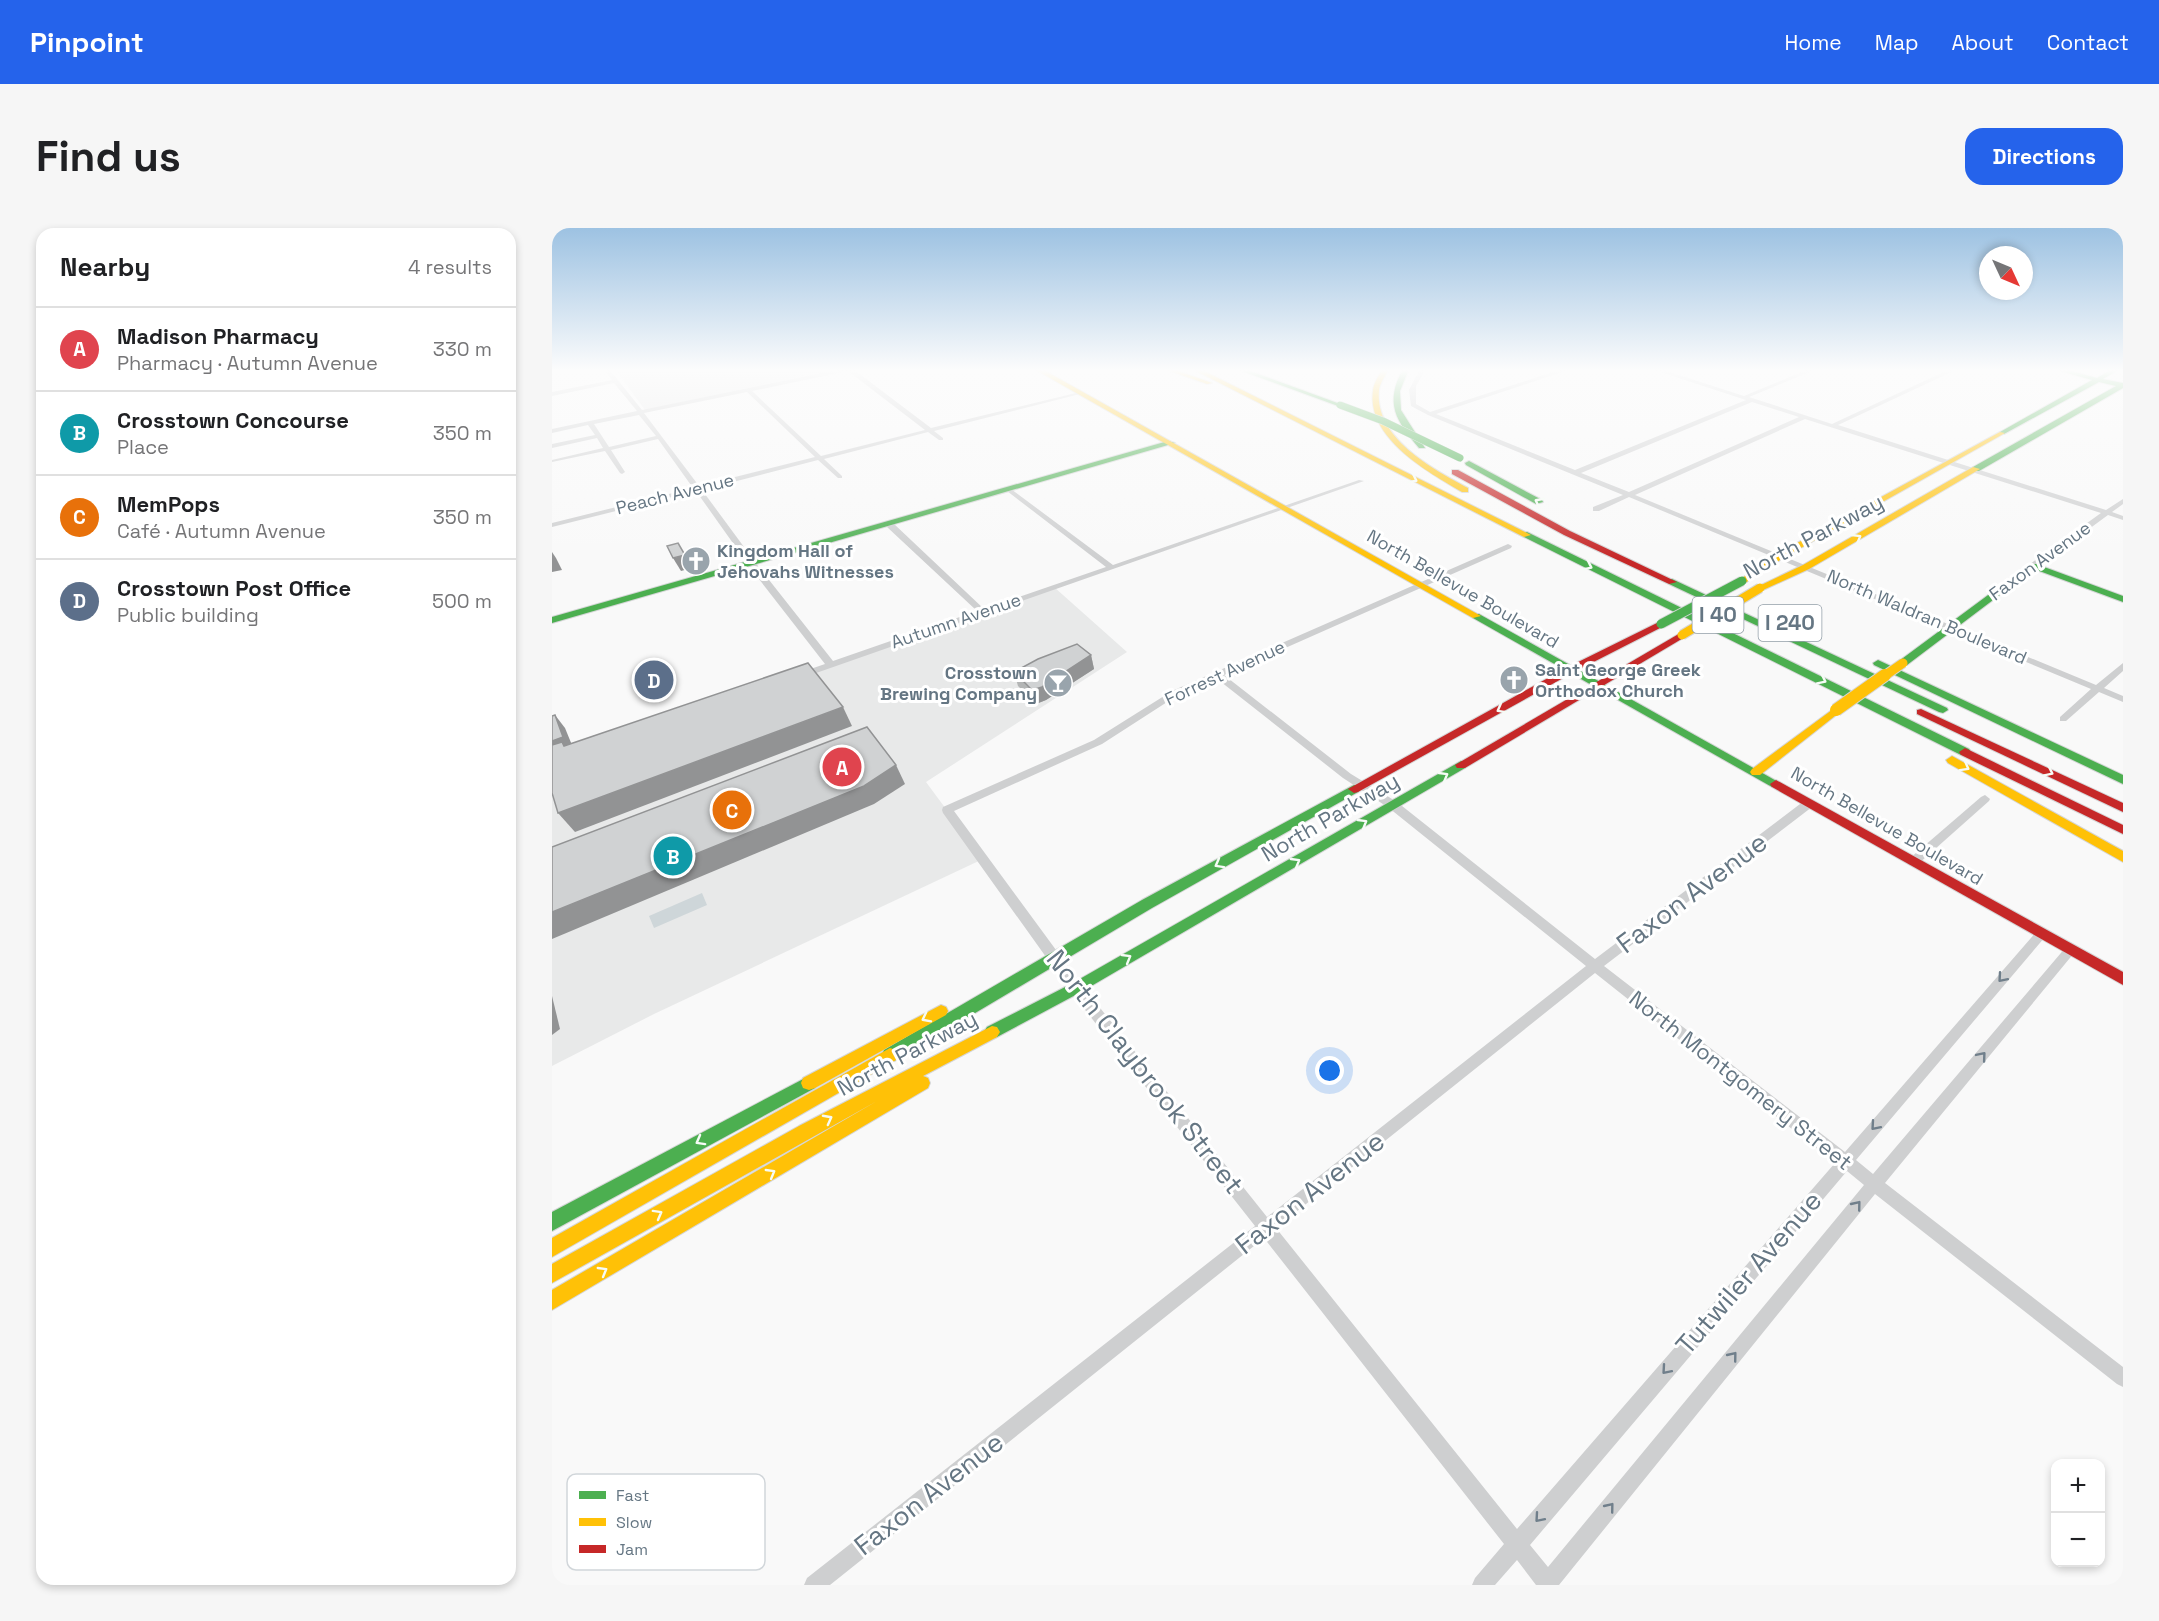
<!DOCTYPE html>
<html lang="en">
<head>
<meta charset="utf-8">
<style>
  :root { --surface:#fff; --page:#f6f6f6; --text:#202124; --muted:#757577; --line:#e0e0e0; --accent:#2563eb }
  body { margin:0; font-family:"Space Grotesk",sans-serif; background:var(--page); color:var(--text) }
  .controls { position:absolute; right:18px; bottom:18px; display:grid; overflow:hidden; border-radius:12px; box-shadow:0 3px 9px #0003 }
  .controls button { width:54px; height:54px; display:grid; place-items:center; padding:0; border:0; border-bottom:2px solid var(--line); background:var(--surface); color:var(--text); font:30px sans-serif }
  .compass { position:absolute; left:1427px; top:18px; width:54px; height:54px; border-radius:50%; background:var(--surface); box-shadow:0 3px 9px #0003; rotate:134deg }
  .you { position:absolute; left:778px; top:843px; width:21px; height:21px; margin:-15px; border:4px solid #fff; border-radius:50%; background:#1a73e8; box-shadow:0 0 0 9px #1a73e833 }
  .badge { display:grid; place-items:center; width:39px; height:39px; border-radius:50%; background:var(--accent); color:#fff; font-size:20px; font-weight:700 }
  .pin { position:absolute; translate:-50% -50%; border:3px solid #fff; box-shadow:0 2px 6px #0006 }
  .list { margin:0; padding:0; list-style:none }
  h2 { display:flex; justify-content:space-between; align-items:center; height:78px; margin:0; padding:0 24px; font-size:26px }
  h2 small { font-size:20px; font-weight:400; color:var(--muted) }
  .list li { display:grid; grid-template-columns:39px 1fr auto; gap:18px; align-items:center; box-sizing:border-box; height:84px; padding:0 24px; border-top:2px solid var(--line) }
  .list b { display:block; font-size:22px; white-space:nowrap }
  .list p { margin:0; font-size:20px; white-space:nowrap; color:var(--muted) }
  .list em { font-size:20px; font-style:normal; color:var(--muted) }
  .map { position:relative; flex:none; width:1571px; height:1357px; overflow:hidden; border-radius:18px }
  header { display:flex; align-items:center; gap:36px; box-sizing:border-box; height:84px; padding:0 30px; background:var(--accent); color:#fff }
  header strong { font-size:28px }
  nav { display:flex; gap:33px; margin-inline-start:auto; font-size:21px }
  .intro { display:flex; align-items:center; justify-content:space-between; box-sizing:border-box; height:144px; padding:0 36px }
  h1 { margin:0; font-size:42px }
  .button { padding:15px 27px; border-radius:18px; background:var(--accent); color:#fff; font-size:21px; font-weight:700 }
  main { display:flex; gap:36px; padding:0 36px }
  aside { flex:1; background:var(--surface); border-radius:18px; box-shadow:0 3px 9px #0003 }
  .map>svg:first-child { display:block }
  .built { fill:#e8e9e9 }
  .water { fill:#ced6d9 }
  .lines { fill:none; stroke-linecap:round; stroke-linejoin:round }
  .fast-casing { stroke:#d5d6d7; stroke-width:2 }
  .slow-casing { stroke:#d5d6d7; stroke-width:2 }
  .jam-casing { stroke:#d5d6d7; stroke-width:2 }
  .street { fill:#cecfd0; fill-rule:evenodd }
  .fast { fill:#4caf50; fill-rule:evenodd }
  .slow { fill:#ffc107; fill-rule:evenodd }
  .jam { fill:#c62828; fill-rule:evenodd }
  .fast-bridge-far1-casing { stroke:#d5d6d7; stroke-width:8; stroke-linecap:butt }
  .fast-bridge-casing { stroke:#d5d6d7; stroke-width:11; stroke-linecap:butt }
  .slow-bridge-far1-casing { stroke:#d5d6d7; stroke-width:11; stroke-linecap:butt }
  .slow-bridge-casing { stroke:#d5d6d7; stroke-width:14; stroke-linecap:butt }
  .fast-bridge-far1 { stroke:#4caf50; stroke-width:7 }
  .fast-bridge { stroke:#4caf50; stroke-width:9 }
  .slow-bridge-far1 { stroke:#ffc107; stroke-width:9 }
  .slow-bridge { stroke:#ffc107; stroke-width:12 }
  .wall { fill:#b3b5b5 }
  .shaded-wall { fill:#929394 }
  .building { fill:#d0d2d3; stroke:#929394; stroke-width:1.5 }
  .oneway { stroke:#f6fbf6 }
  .oneway2 { stroke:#707f8b }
  .labels { text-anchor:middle; stroke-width:6; stroke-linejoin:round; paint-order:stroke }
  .far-street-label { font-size:18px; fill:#657683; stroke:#fff }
  .far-poi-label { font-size:18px; font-weight:bold; fill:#657683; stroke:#fff; text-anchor:start }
  .shield { fill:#fff; stroke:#939fa8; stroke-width:1.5 }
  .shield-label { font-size:21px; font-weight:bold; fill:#657683 }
  .street-label { font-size:22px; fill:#657683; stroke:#fff }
  .near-street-label { font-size:27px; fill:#657683; stroke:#fff }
  .key { fill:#fff; stroke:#d1d6da; stroke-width:1.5 }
  .key-label { font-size:16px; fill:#657683 }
</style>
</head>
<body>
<header>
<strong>Pinpoint</strong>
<nav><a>Home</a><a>Map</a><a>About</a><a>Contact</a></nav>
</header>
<div class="intro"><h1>Find us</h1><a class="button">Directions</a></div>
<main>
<aside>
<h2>Nearby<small>4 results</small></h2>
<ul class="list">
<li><span class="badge" style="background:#e0444e">A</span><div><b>Madison Pharmacy</b><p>Pharmacy · Autumn Avenue</p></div><em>330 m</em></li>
<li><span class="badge" style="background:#0f9aa8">B</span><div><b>Crosstown Concourse</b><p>Place</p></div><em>350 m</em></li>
<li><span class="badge" style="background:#e8710a">C</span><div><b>MemPops</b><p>Café · Autumn Avenue</p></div><em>350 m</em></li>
<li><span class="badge" style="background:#5c6f8a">D</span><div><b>Crosstown Post Office</b><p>Public building</p></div><em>500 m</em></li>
</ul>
</aside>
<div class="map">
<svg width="1571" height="1357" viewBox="0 0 1571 1357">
  <rect width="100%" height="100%" fill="#f9f9f9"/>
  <g class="built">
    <polygon points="63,141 285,141 93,182"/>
    <polygon points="502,359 575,424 374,554 431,631 102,786 0,838 0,536"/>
  </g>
  <polygon class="water" points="150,665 155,677 102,700 97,688"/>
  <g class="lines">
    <g class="fast-casing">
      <g id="fast">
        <polygon points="684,141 693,141 791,177 786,178"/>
        <path d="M851 141H857L848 163 849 182 873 220H867C844 193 832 175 851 141Z"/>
        <polygon points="1501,141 1512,141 1545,150 1560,141 1568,141 1551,151 1571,155 1571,160 1427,243 1421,243 1421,239 1564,158 1547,154 1452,206 1448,206 1448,204 1540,152"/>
        <polygon points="616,213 623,215 0,395 0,389"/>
        <polygon points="917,233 990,272 991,274 984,276 914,237 913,235"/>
        <polygon points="975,304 1417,521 1419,524 1417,527 1409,527 972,309 972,305"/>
        <polygon points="1478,336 1484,336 1571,368 1571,374 1482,341 1355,437 1347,437 1347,433"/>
        <polygon points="1120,351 1395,480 1396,482 1391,485 1387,484 1117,356 1117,352"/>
        <polygon points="921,386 927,386 1230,556 1228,559 1220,559 921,390"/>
        <polygon points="1326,432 1571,547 1571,556 1322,437 1321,435"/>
        <polygon points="909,533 913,534 915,537 913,540 529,764 445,809 440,810 435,809 432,804 435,799 519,756"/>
        <polygon points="802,557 806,558 808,561 806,564 600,680 344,832 338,834 332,832 330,827 332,822 590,672"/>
        <polygon points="257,848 263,850 265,855 263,860 0,1003 0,984"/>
      </g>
    </g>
    <g class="slow-casing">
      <g id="slow">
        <polygon points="482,141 490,141 929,388 921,390"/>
        <polygon points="612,141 621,141 660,155 655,156"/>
        <polygon points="640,141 648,141 979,307 972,309"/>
        <path d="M831 141H837C833 148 828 155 827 162 822 210 881 241 916 260V264H910C876 244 814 210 821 162 822 154 827 147 831 141Z"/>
        <polygon points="1448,204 1453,205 1231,330 1193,355 1186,353 1225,326"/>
        <polygon points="1421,239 1428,241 1257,341 1211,362 1203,360 1251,337"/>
        <polygon points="1284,479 1289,482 1288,484 1208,547 1200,547 1198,544 1200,541"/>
        <polygon points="1400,528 1571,623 1571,634 1396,535 1394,532"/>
        <polygon points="389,777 394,779 396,783 394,787 263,860 257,862 251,860 249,855 251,850"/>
        <polygon points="440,798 445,799 448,804 445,809 371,848 376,850 378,855 376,860 0,1082 0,1062 325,873 0,1055 0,1036 247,898"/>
        <polygon points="338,820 344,822 346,827 344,832 0,1029 0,1010"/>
      </g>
    </g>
    <g class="jam-casing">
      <g id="jam">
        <polygon points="900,242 906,242 1018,303 1125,354 1117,356 1012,307 900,246"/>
        <polygon points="1109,393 1112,394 1112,398 1022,444 806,564 802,565 796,561 1014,440"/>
        <polygon points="1130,404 1135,407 1133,409 913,540 905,540 903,537"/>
        <polygon points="1369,481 1571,575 1571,584 1365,486 1365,482"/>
        <polygon points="1413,520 1571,597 1571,606 1409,527 1407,524"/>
        <polygon points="1224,552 1571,744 1571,757 1220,559 1218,556"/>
      </g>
    </g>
    <g class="street">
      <path d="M51 141H57L90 182 288 141H301L379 200 528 164V166L382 203 391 210V212H387L376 204 272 231 290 248V250H286L266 232 150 262 206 338 281 433 425 383 335 299V295H341L432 381 554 339 455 263V261H459L561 337 807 252 812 253 247 451 242 448 244 446 273 436 200 342 144 263 0 299V295L141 260 106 211 59 222 73 244 70 246 68 245 53 223 0 234V232L51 220 45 210 0 220V216L43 207 36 197 0 205V201L85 183 62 155 0 168V164L60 152ZM296 143 373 202 269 228 200 163ZM195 164 263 229 147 258 92 185ZM87 187 104 208 57 219 42 196Z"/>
      <path d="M868 141H874L864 158V176L878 184 1010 141H1019L884 186 1023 242 1194 172 1099 141H1108L1192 168 1257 141H1265L1197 169 1280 196 1398 141H1406L1286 197 1554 282 1571 271V276L1560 284 1571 288V292L1556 287 1484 340H1478V336L1549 285 1253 191 1083 267 1544 457 1571 435V443L1552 460 1571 468V474L1547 464 1514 493H1508V489L1539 461 1077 269 1047 283H1041V279L1071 267 876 187 859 178 857 162ZM1200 174 1247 189 1077 264 1029 245Z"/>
      <path d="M956 316 960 318 959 320 672 447 799 546 845 574 1043 731 1252 573H1260L1261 576 1260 579 1052 738 1293 924 1485 703H1493L1495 706 1493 709 1304 932 1321 946 1514 719H1522L1524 722 1522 725 1333 955 1571 1139V1159L1565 1156 1323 966 1007 1357H984L965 1332 943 1357H920L923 1350 952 1316 712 1010 278 1357H252L255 1350 703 998 519 764 391 585 390 582 391 579 542 512 620 463ZM664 450 791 550 837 580 1034 738 715 989 529 756 402 583 550 516 626 467ZM1043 745 1283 935 965 1301 724 1000ZM1295 943 1312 957 996 1339 978 1317Z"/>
      <polygon points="1433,567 1438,571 1437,573 1365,637 1357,637 1355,634 1357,631 1429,569"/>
    </g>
    <use href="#fast" class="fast"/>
    <use href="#slow" class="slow"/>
    <use href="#jam" class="jam"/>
    <g class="fast-bridge-far1-casing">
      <polyline id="fast-bridge-far1" points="788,177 831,193 908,230"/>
    </g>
    <g class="fast-bridge-casing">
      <polyline id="fast-bridge" points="1109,396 1190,353"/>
    </g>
    <g class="slow-bridge-far1-casing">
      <g id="slow-bridge-far1">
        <polyline points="1130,407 1208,360"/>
        <polyline points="1331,449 1351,435"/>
      </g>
    </g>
    <g class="slow-bridge-casing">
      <polyline id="slow-bridge" points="1284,482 1333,447"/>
    </g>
    <use href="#fast-bridge-far1" class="fast-bridge-far1"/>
    <use href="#fast-bridge" class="fast-bridge"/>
    <use href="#slow-bridge-far1" class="slow-bridge-far1"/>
    <use href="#slow-bridge" class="slow-bridge"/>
  </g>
  <polygon class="wall" points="539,427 542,441 494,472 484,476 466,458 462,444"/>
  <g class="shaded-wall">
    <polygon points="0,324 4,330 10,342 0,344"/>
    <polygon points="133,327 140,340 129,343 121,330"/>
    <polygon points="539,427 542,441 494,472 484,476 480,462"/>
    <polygon points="291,479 300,498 23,604 6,585"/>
    <polygon points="3,487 13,500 22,522 0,530 0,513"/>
    <polygon points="344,537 353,556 322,576 0,711 0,684"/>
    <polygon points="0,768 8,801 0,807"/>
  </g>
  <g class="building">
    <polygon points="126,315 133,327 121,330 115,318"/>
    <polygon points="525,416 539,427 490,459 480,462 462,444 486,431"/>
    <polygon points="256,435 291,479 6,585 0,565 0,517 10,514 12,518"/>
    <polygon points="3,487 11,509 0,513 0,488"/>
    <polygon points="315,499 344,537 312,558 0,684 0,619"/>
  </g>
  <defs><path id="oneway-chevron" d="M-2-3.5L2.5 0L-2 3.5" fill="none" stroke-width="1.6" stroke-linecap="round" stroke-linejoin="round" transform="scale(1.5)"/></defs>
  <g class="oneway">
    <use href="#oneway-chevron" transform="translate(861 251) rotate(27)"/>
    <use href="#oneway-chevron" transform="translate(987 274) rotate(-152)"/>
    <use href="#oneway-chevron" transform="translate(1305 310) rotate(-30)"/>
    <use href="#oneway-chevron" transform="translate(1036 338) rotate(26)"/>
    <use href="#oneway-chevron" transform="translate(1270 452) rotate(26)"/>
    <use href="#oneway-chevron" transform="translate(949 481) rotate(151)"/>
    <use href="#oneway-chevron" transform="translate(1413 539) rotate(29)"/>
    <use href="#oneway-chevron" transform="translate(1497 544) rotate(26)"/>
    <use href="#oneway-chevron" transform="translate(892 548) rotate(-30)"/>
    <use href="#oneway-chevron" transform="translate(811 595) rotate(-31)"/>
    <use href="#oneway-chevron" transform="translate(744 634) rotate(-30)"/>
    <use href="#oneway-chevron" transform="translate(667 636) rotate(151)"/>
    <use href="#oneway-chevron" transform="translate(575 730) rotate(-30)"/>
    <use href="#oneway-chevron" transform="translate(374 790) rotate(153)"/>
    <use href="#oneway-chevron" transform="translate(276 891) rotate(-28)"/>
    <use href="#oneway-chevron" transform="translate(148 913) rotate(151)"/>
    <use href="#oneway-chevron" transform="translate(219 945) rotate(-30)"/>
    <use href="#oneway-chevron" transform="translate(106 986) rotate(-29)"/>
    <use href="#oneway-chevron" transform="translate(51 1043) rotate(-30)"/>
  </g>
  <g class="oneway2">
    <use href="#oneway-chevron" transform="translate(1450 750) rotate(131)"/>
    <use href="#oneway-chevron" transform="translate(1430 828) rotate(-50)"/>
    <use href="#oneway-chevron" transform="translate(1323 898) rotate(131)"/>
    <use href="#oneway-chevron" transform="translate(1305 977) rotate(-51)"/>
    <use href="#oneway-chevron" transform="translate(1181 1128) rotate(-51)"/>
    <use href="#oneway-chevron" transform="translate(1114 1142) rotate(131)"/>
    <use href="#oneway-chevron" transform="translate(1058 1279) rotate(-51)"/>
    <use href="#oneway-chevron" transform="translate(987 1290) rotate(131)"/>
  </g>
  <linearGradient id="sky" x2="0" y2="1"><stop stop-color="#9dc2e2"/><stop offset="0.43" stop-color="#fcfcfc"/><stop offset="1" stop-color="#fcfcfc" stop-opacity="0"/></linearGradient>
  <rect width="1571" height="331" fill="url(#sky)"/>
  <defs>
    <g id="church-disc" transform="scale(1.5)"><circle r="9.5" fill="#99a4ac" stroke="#fff"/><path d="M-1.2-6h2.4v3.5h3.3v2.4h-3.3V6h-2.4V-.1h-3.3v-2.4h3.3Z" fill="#fff"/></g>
    <g id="bar-disc" transform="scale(1.5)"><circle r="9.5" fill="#99a4ac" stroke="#fff"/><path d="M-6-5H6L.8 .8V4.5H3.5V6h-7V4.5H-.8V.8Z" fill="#fff"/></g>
  </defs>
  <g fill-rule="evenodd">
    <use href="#church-disc" x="144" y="333"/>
    <use href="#church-disc" x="962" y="452"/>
    <use href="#bar-disc" x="506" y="455"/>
  </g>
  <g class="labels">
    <g class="far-street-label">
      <text transform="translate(123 266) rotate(-14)" y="6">Peach Avenue</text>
      <text transform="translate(1488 333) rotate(-36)" y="6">Faxon Avenue</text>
      <text transform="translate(911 361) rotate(30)" y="6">North Bellevue Boulevard</text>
      <text transform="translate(1375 389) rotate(23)" y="6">North Waldran Boulevard</text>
      <text transform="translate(404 393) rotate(-19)" y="6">Autumn Avenue</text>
      <text transform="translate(673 445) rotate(-25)" y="6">Forrest Avenue</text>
      <text transform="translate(1335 598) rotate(30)" y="6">North Bellevue Boulevard</text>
    </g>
    <g class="far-poi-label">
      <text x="165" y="329">Kingdom Hall of<tspan x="165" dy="21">Jehovahs Witnesses</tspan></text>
      <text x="983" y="448">Saint George Greek<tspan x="983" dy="21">Orthodox Church</tspan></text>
      <text x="485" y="451" text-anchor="end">Crosstown<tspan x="485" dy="21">Brewing Company</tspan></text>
    </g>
    <g class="shield">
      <rect x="1140.5" y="369" width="51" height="36" rx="4.5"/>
      <rect x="1206.5" y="377" width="63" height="36" rx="4.5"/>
    </g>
    <g class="shield-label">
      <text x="1166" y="394">I 40</text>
      <text x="1238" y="402">I 240</text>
    </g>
    <g class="street-label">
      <text transform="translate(1261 308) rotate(-28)" y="8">North Parkway</text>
      <text transform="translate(778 589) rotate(-30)" y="8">North Parkway</text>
      <text transform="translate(355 825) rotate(-28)" y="8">North Parkway</text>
      <text transform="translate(1189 852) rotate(38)" y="8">North Montgomery Street</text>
    </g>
    <g class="near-street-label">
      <text transform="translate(1140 665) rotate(-37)" y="9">Faxon Avenue</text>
      <text transform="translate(593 844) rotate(52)" y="9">North Claybrook Street</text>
      <text transform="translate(758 965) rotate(-38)" y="9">Faxon Avenue</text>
      <text transform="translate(1197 1045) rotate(-49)" y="9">Tutwiler Avenue</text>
      <text transform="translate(377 1266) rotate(-38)" y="9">Faxon Avenue</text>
    </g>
  </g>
  <rect x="15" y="1246" width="198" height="96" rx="9" class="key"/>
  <rect x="27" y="1263" width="27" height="8" fill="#4caf50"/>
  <rect x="27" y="1290" width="27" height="8" fill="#ffc107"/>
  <rect x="27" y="1317" width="27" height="8" fill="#c62828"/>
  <g class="key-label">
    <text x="64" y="1273">Fast</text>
    <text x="64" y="1300">Slow</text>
    <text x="64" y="1327">Jam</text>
  </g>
</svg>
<div class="controls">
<button>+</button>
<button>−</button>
</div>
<svg class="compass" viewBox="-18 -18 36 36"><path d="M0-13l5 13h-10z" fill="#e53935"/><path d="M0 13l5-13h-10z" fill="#757577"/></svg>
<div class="you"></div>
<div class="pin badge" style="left:290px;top:539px;background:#e0444e">A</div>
<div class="pin badge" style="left:121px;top:628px;background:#0f9aa8">B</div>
<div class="pin badge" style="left:180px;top:582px;background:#e8710a">C</div>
<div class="pin badge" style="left:102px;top:452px;background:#5c6f8a">D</div>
</div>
</main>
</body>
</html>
